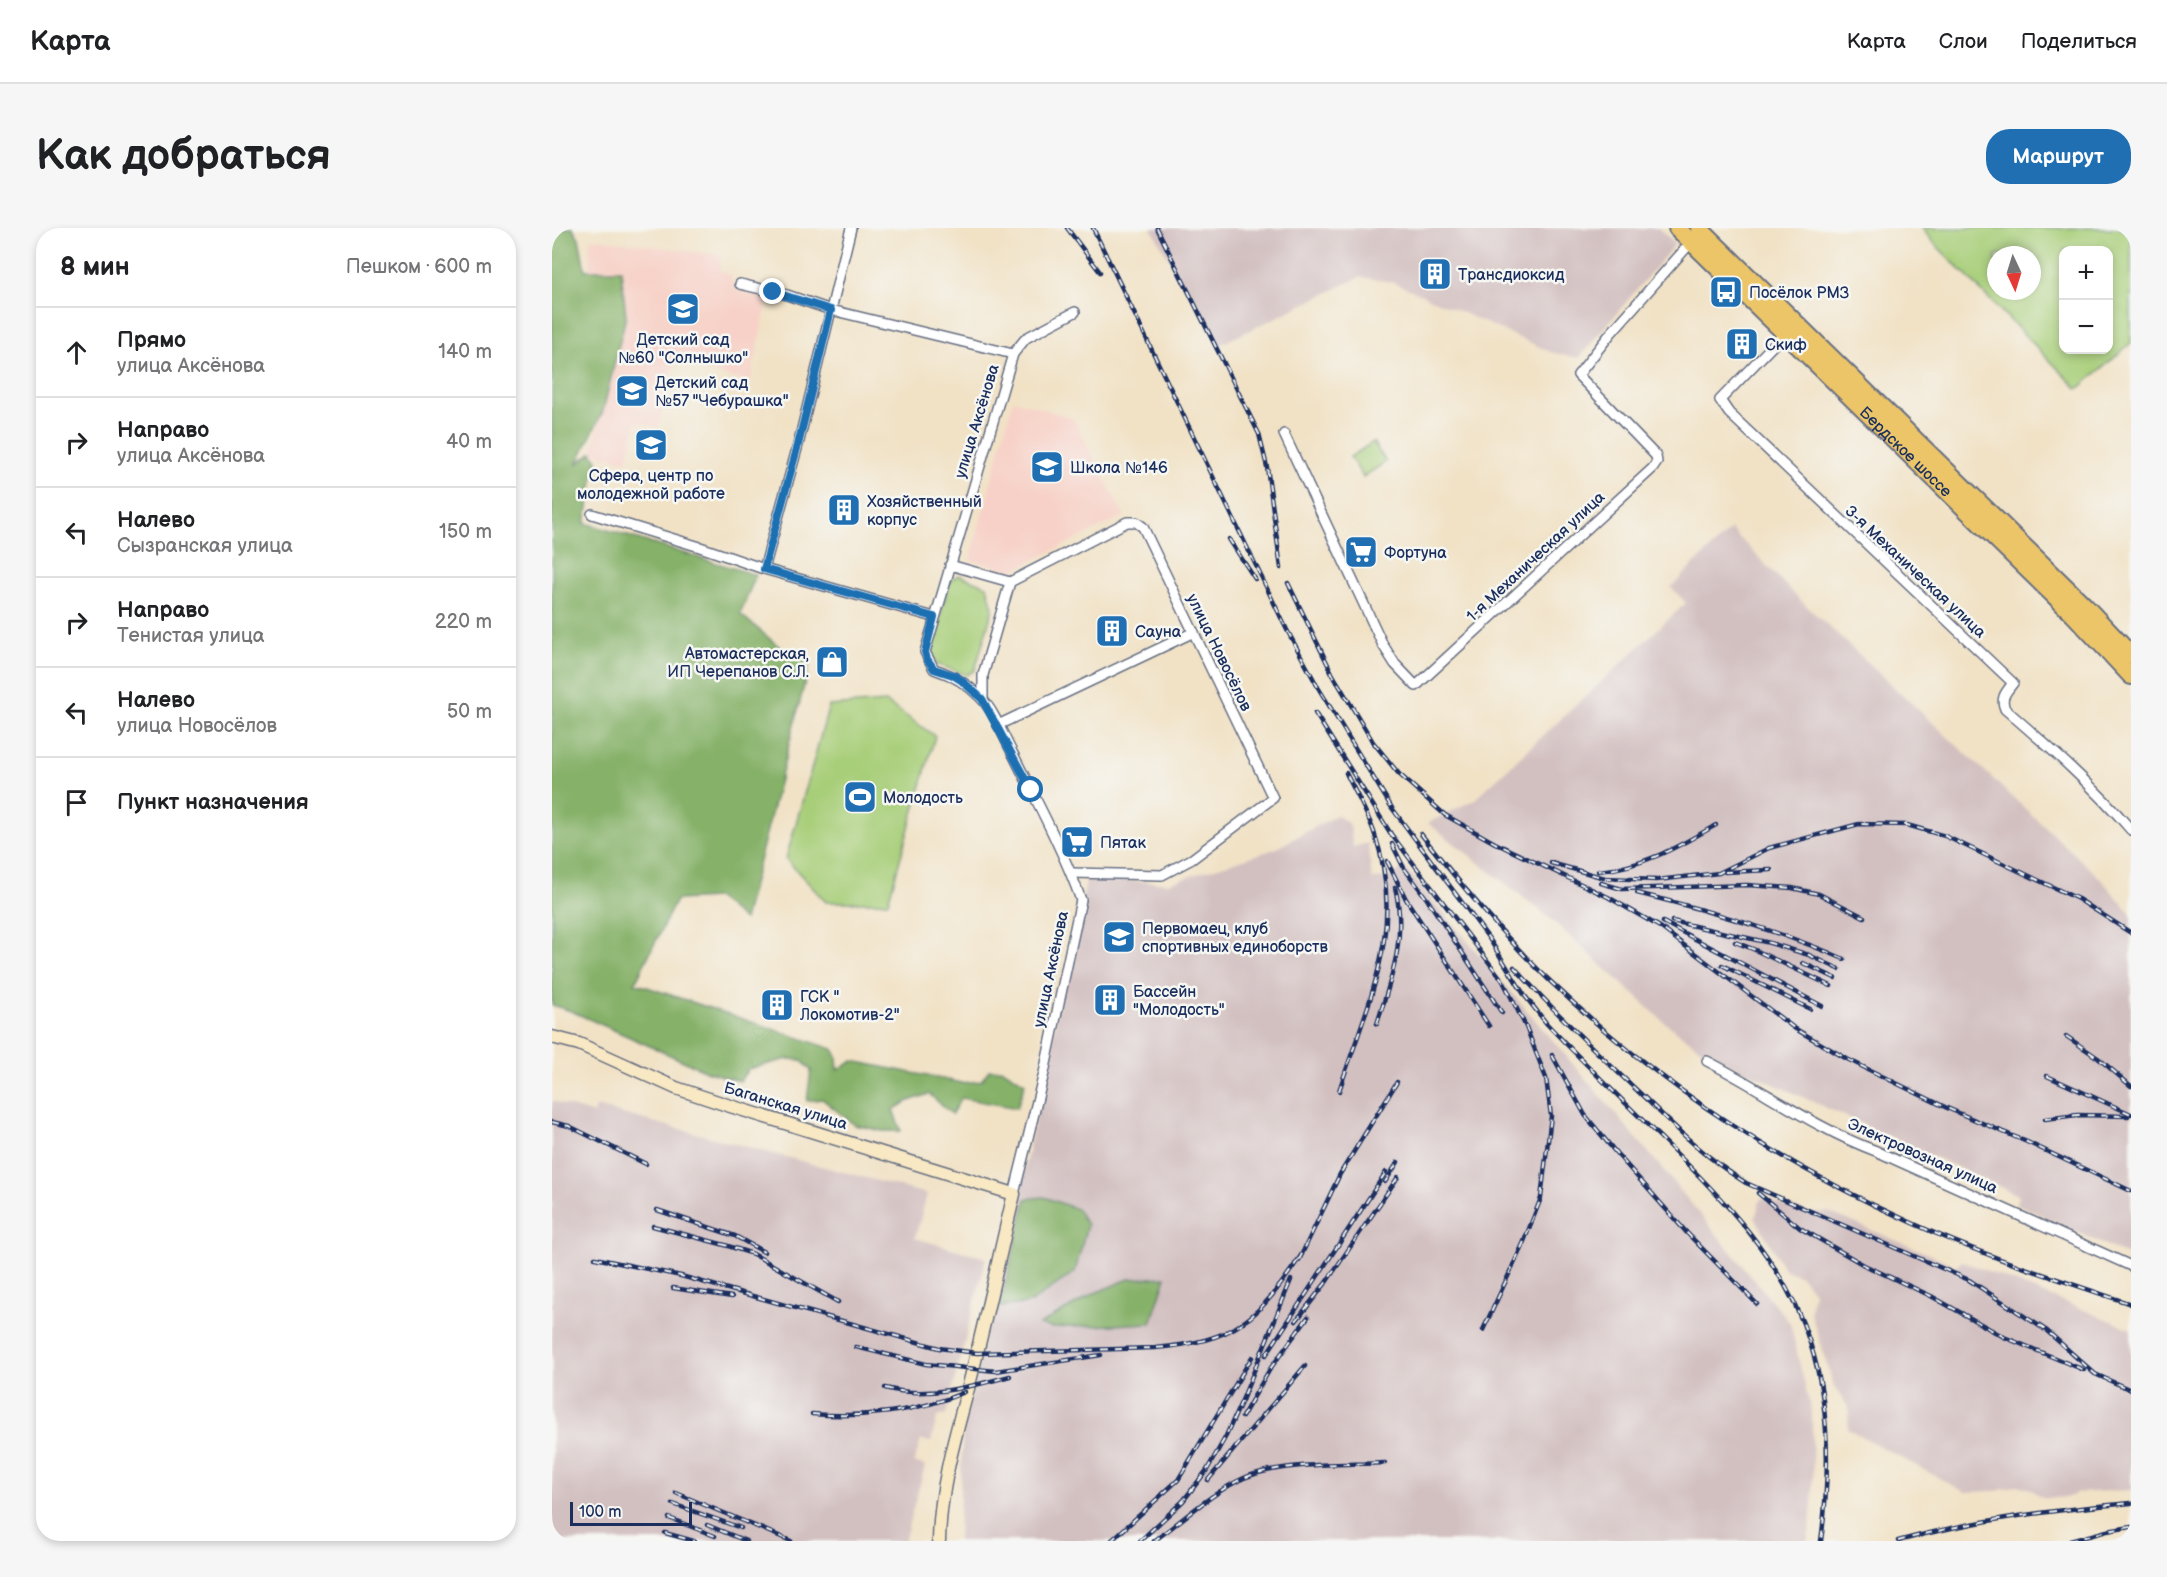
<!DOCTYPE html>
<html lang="ru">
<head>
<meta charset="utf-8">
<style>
  :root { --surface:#fff; --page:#f6f6f6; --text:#202124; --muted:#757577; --line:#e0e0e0; --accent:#1f6fb2 }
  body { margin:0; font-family:"Balsamiq Sans",sans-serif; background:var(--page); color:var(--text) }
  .controls { position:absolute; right:18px; top:18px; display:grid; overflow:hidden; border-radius:12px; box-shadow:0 3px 9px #0003 }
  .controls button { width:54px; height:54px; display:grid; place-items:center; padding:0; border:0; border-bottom:2px solid var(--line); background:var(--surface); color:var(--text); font:30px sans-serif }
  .compass { position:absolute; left:1435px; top:18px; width:54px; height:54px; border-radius:50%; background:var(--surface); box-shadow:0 3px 9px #0003; rotate:176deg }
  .scale { position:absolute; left:18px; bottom:15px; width:122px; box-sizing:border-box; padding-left:6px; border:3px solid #1b2f5e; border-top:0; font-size:16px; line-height:21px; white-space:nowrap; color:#1b2f5e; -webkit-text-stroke:4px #f6f6f2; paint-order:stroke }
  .stop { position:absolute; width:18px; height:18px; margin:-14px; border:4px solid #1f6fb2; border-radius:50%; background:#fff }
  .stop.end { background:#1f6fb2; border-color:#fff; box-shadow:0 2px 6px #0008 }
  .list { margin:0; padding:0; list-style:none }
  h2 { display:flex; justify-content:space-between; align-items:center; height:78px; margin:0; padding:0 24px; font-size:26px }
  h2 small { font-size:20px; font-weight:400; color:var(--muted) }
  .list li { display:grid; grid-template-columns:39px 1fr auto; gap:18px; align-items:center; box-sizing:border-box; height:90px; padding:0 24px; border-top:2px solid var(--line) }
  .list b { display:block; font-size:22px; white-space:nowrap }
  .list p { margin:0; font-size:20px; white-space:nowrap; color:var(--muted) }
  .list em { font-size:20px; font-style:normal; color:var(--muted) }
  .icon { flex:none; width:33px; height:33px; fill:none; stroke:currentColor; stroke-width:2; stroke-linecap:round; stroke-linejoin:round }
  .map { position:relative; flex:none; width:1579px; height:1313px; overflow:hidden; border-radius:24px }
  header { display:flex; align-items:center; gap:36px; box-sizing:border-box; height:84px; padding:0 30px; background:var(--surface); border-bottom:2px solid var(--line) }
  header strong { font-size:28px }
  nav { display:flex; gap:33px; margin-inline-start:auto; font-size:21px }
  .intro { display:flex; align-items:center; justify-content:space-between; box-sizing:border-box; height:144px; padding:0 36px }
  h1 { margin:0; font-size:42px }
  .button { padding:15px 27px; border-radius:24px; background:var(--accent); color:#fff; font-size:21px; font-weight:700 }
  main { display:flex; gap:36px; padding:0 36px }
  aside { flex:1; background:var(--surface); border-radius:24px; box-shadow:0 3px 9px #0003 }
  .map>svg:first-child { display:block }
  .built { fill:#f7d1c7 }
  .industrial { fill:#d2bfc0 }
  .green { fill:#a7ce78; stroke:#617e6b; stroke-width:1.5; fill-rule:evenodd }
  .forest { fill:#85b168; stroke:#507063; stroke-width:1.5 }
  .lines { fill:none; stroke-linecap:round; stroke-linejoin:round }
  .street-casing { stroke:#666e82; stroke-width:12 }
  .secondary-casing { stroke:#666e82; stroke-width:15 }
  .highway-casing { stroke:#666e82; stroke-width:20 }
  .street { stroke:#fff; stroke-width:9 }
  .secondary { stroke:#f8e8c3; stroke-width:12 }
  .highway { stroke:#edc569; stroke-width:16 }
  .rail-casing { stroke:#1b2f5e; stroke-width:4.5 }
  .rail { stroke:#f6f6f2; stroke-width:2; stroke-dasharray:7; stroke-linecap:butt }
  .route { stroke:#1f6fb2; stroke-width:8 }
  .labels { text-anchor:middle; stroke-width:5; stroke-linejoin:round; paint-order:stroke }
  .poi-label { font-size:16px; fill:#1b2f5e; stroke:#f6f6f2; text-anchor:start }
  .street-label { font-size:16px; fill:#1b2f5e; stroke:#f6f6f2 }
</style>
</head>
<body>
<header>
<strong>Карта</strong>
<nav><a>Карта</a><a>Слои</a><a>Поделиться</a></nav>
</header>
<div class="intro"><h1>Как добраться</h1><a class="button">Маршрут</a></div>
<main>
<aside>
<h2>8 мин<small>Пешком · 600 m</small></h2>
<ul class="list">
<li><svg class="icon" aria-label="ahead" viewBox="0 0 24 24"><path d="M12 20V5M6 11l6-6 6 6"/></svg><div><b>Прямо</b><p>улица Аксёнова</p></div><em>140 m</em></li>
<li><svg class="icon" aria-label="right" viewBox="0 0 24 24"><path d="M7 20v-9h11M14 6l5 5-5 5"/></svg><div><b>Направо</b><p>улица Аксёнова</p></div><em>40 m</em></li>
<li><svg class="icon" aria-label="left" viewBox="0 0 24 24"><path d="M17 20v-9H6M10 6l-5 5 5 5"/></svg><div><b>Налево</b><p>Сызранская улица</p></div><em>150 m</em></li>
<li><svg class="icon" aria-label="right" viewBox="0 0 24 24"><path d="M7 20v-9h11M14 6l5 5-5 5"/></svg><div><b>Направо</b><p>Тенистая улица</p></div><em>220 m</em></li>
<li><svg class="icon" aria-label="left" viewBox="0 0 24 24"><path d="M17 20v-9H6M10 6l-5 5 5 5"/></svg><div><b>Налево</b><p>улица Новосёлов</p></div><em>50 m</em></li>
<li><svg class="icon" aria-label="arrive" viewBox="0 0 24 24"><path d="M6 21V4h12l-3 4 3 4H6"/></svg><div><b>Пункт назначения</b></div></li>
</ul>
</aside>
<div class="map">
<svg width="1579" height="1313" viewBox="0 0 1579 1313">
  <rect width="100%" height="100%" fill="#f6f6f2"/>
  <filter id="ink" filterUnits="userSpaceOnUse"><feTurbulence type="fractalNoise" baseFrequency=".0167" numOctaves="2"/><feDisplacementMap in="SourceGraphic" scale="12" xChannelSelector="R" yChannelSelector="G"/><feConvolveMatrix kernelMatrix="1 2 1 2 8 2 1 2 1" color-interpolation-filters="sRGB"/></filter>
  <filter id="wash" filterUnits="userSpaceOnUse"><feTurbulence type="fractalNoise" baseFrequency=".008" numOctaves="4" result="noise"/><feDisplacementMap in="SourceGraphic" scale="24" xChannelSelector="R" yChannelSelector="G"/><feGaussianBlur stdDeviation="1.35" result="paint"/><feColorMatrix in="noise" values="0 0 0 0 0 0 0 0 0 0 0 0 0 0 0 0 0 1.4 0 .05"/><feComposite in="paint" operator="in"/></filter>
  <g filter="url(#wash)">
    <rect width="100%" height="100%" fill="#f1e2c6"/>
    <g class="built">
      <polygon points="38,10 168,27 168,43 179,47 183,62 216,72 198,154 123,135 106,199 84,195 75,234 40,224 48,193 38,190 36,70"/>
      <polygon points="461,172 521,190 572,288 459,343 418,332"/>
    </g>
    <g class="industrial">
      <polygon points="599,0 1107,0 1123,16 1027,130 1001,125 841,54 808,49 667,117"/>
      <polygon points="1179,301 1247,371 1550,652 1579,686 1579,1029 1465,976 1466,967 1156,826 1112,794 1000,692 876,595 922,572 1134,375 1119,359"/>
      <polygon points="785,587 798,597 801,619 816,615 820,651 837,650 852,639 1103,932 1238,1095 1260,1187 1261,1261 1258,1300 1255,1313 406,1313 411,1197 464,981 535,649 616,655 723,621"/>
      <polygon points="0,873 42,886 44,879 375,966 363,1010 434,1030 394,1186 385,1189 379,1214 369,1212 362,1234 373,1238 352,1313 0,1313"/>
      <polygon points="1209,970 1260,986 1276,984 1405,1038 1410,1033 1579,1101 1579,1262 1524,1265 1520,1268 1506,1270 1490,1269 1478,1261 1466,1257 1445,1263 1413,1264 1296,1201 1297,1180 1282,1158 1258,1083 1262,1064 1249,1048 1233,1042 1203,990"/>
    </g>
    <g class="green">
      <path d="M1370 0H1579V115L1526 161 1380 13ZM1556 22V122H1512V22ZM1444 27H1480V63H1444Z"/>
      <polygon points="821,214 834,234 811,249 798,229"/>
      <polygon points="407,347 435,358 441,380 423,442 415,447 384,436 379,422 398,352"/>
      <polygon points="334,474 383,508 336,674 274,674 234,631 277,478"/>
    </g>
    <g class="forest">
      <polygon points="0,0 21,0 27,10 33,42 69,42 74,88 51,183 25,236 40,224 45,233 33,295 204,347 188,386 235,425 258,434 192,692 165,670 124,672 83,755 281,821 285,829 286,842 301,833 410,855 429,853 437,842 451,841 473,855 465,880 409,870 400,886 377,866 354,874 341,882 349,903 330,903 303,897 270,871 255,873 259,842 249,832 236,831 196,841 188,853 156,844 19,783 0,777"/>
      <polygon points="492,969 525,981 535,997 523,1044 478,1075 448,1079 474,971"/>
      <polygon points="614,1049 599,1095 500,1100 487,1097 543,1065 577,1051"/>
    </g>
  </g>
  <g filter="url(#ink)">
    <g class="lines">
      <g class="street-casing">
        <g id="street">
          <polyline points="188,56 235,67 279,82 461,126"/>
          <path d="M1232 106 1168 172 1177 185 1461 455C1454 464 1448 470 1453 481 1497 519 1542 558 1579 602"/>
          <polyline points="732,206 831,417 843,436 864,458 1101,240 1105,234 1104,228 1026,147 1059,105 1142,11"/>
          <polyline points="40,286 148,319 212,341 382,389"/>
          <polyline points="398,337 458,354 431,447 431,471"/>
          <polyline points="212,341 246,217 299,0"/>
          <polyline points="458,354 575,294 584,294 591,299 721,570 640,631 610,647 520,645"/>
          <polyline points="446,497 642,404"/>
          <path d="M1155 833C1212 862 1264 901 1324 923L1579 1038"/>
          <path d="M462 966 492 845 529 672C511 622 485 574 461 526 451 508 443 484 429 470 415 455 401 447 382 441L373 424 461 126 474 110 523 84"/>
        </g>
      </g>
      <g class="secondary-casing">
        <path id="secondary" d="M0 809 27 816 124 860 175 877 462 966C447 1029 433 1094 417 1157 403 1209 388 1259 387 1313"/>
      </g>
      <g class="highway-casing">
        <g id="highway">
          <path id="s1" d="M1125 0 1521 386 1579 448"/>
          <polyline points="1147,0 1533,378 1579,427"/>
        </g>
      </g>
      <use href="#street" class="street"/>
      <use href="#secondary" class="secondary"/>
      <use href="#highway" class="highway"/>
      <g class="rail-casing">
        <g id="rail">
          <polyline points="515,0 548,44"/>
          <path d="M541 0 735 402 767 461 840 580 938 712 973 768 995 796C1033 836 1072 874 1111 912 1171 971 1232 1032 1258 1115 1279 1179 1278 1247 1269 1313"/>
          <polyline points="605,0 707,206 715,239 729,340"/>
          <polyline points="677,311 703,351"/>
          <polyline points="736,355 781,447 821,514 847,546 893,587 943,615 1056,669 1108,699 1242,800 1295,831 1395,880 1475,914 1579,963"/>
          <polyline points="763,485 839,606 951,753 974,799 994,850 999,888 989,970 971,1016 931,1102"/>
          <path d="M869 606C909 657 951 708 998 753 1103 854 1226 934 1358 994 1429 1027 1505 1051 1579 1076"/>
          <polyline points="840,616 852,640 875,671 950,785"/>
          <polyline points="835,633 854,671 937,798"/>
          <polyline points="999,635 1053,650 1105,652 1167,645 1217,620 1307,596 1355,597 1393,608 1526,671 1579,705"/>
          <path d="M1046 643C1090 640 1127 618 1164 597"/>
          <polyline points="1173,644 1219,642"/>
          <polyline points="1049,655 1070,661 1195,657 1240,660 1267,666 1312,689"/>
          <path d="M1085 665C1155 682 1225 702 1292 731"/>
          <polyline points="1120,693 1218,715 1257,727 1287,741"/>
          <polyline points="1111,694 1270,778"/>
          <polyline points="1183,714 1201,721 1279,758"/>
          <polyline points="1251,735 1283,750"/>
          <polyline points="1170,737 1258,781"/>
          <path d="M962 739C1003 784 1047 827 1092 869 1125 901 1155 931 1194 955L1417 1052 1495 1103 1543 1146 1579 1162"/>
          <path d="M825 796C840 748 855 709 843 659"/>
          <polyline points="1514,808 1546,830 1579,858"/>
          <polyline points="1000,827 1033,887 1065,926 1135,1005 1205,1076"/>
          <polyline points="1495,848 1579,886"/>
          <path d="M787 863C816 774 855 698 822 604 815 584 803 564 794 545"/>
          <polyline points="1493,891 1525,887 1576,888"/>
          <polyline points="0,894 17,898 94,936"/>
          <polyline points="833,954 846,934"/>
          <polyline points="1206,965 1248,1000 1312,1037 1379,1068 1452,1109 1532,1142"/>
          <polyline points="105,982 183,1008 212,1024"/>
          <polyline points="101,998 173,1017 201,1026 286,1074"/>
          <path d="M43 1030 129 1048 387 1120 425 1125 603 1120C684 1113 706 1092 750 1026"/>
          <polyline points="747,1032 788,946 845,854"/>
          <polyline points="121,1060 180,1069"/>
          <polyline points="744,1093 773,1056 846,949"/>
          <polyline points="304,1119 374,1136 444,1143 549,1127"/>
          <polyline points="714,1127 834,944"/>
          <path d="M333 1160C374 1171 418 1159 458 1148"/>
          <path d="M260 1186C310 1190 366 1184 413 1164"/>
          <polyline points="690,1189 718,1141 756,1089"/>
          <polyline points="656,1252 753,1138"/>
          <polyline points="124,1265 239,1313"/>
          <polyline points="121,1276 189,1300"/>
          <polyline points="117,1290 163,1308"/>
          <polyline points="155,1297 194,1313"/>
          <polyline points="113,1305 142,1313"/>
          <polyline points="559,1313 626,1252 700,1129"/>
          <polyline points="588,1313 631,1273 655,1242 674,1208 691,1170 739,1052"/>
          <path d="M602 1313C631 1292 659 1265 692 1250 728 1234 792 1237 833 1235"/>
          <path d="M1346 1313C1422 1292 1501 1282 1579 1275"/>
          <polyline points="1518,1313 1555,1303 1579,1299"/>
        </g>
      </g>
      <use href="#rail" class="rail"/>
    </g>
  </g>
  <g class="lines" filter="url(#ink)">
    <polyline class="route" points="221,64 279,82 246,217 212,341 382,389 373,424 375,431 382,441 401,447 409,452 430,471 479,562"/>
  </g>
  <defs>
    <g id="building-square" transform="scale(1.725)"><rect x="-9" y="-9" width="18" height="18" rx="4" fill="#1f6fb2" stroke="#f6f6f2"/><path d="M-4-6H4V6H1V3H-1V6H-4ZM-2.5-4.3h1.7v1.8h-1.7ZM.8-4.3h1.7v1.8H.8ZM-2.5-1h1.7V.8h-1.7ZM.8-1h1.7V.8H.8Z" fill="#fff"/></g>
    <g id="bus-square" transform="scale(1.725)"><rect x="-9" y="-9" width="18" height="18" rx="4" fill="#1f6fb2" stroke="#f6f6f2"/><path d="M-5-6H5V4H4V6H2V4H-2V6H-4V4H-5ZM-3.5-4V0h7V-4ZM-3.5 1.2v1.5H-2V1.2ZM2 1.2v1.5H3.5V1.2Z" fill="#fff"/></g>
    <g id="school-square" transform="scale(1.725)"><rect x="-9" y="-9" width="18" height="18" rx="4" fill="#1f6fb2" stroke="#f6f6f2"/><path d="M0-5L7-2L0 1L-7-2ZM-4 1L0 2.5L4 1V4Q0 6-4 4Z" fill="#fff"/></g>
    <g id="supermarket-square" transform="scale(1.725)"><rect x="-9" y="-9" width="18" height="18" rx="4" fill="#1f6fb2" stroke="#f6f6f2"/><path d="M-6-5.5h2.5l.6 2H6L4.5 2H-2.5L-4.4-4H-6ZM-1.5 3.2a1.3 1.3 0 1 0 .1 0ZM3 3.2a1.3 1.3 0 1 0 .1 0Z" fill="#fff"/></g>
    <g id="shop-square" transform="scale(1.725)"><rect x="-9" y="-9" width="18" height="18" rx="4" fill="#1f6fb2" stroke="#f6f6f2"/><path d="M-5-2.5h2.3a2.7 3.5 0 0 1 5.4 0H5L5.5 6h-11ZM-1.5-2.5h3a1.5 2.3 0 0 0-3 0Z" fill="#fff"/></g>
    <g id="stadium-square" transform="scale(1.725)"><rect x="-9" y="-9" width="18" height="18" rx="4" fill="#1f6fb2" stroke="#f6f6f2"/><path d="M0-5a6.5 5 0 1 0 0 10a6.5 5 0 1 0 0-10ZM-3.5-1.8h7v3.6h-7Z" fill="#fff"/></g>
  </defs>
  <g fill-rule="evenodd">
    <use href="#building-square" x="883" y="46"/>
    <use href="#bus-square" x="1174" y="64"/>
    <use href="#school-square" x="131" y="81"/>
    <use href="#building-square" x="1190" y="116"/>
    <use href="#school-square" x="80" y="163"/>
    <use href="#school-square" x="99" y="217"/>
    <use href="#school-square" x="495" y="239"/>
    <use href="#building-square" x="292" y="282"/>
    <use href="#supermarket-square" x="809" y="324"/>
    <use href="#building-square" x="560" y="403"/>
    <use href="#shop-square" x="280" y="434"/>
    <use href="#stadium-square" x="308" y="569"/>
    <use href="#supermarket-square" x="525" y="614"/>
    <use href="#school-square" x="567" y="709"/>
    <use href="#building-square" x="558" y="772"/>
    <use href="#building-square" x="225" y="777"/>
  </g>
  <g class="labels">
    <g class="poi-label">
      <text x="906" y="52">Трансдиоксид</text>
      <text x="1197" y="70">Посёлок РМЗ</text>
      <text x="131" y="117" text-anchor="middle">Детский сад<tspan x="131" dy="18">№60 "Солнышко"</tspan></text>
      <text x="1213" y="122">Скиф</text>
      <text x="103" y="160">Детский сад<tspan x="103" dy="18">№57 "Чебурашка"</tspan></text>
      <text x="518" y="245">Школа №146</text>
      <text x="99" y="253" text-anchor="middle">Сфера, центр по<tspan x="99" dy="18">молодежной работе</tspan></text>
      <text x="315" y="279">Хозяйственный<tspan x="315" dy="18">корпус</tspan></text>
      <text x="832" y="330">Фортуна</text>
      <text x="583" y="409">Сауна</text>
      <text x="257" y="431" text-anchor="end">Автомастерская,<tspan x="257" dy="18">ИП Черепанов С.Л.</tspan></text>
      <text x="331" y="575">Молодость</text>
      <text x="548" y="620">Пятак</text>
      <text x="590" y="706">Первомаец, клуб<tspan x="590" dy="18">спортивных единоборств</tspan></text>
      <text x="581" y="769">Бассейн<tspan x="581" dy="18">"Молодость"</tspan></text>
      <text x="248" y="774">ГСК "<tspan x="248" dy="18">Локомотив-2"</tspan></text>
    </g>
    <g class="street-label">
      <text transform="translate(424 193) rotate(-73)" y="6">улица Аксёнова</text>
      <text dy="6" stroke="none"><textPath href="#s1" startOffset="320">Бердское шоссе</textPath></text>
      <text transform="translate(983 328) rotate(-43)" y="6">1-я Механическая улица</text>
      <text transform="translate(1364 343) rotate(43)" y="6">3-я Механическая улица</text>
      <text transform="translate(668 424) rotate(64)" y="6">улица Новосёлов</text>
      <text transform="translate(498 741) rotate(-78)" y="6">улица Аксёнова</text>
      <text transform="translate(234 877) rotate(17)" y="6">Баганская улица</text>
      <text transform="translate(1371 927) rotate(24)" y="6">Электровозная улица</text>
    </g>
  </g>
</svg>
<div class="controls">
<button>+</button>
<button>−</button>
</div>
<svg class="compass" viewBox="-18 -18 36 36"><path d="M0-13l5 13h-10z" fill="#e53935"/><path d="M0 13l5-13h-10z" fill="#757577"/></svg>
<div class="scale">100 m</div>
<div class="stop" style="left:479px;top:562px"></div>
<div class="stop end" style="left:221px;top:64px"></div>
</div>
</main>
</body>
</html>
